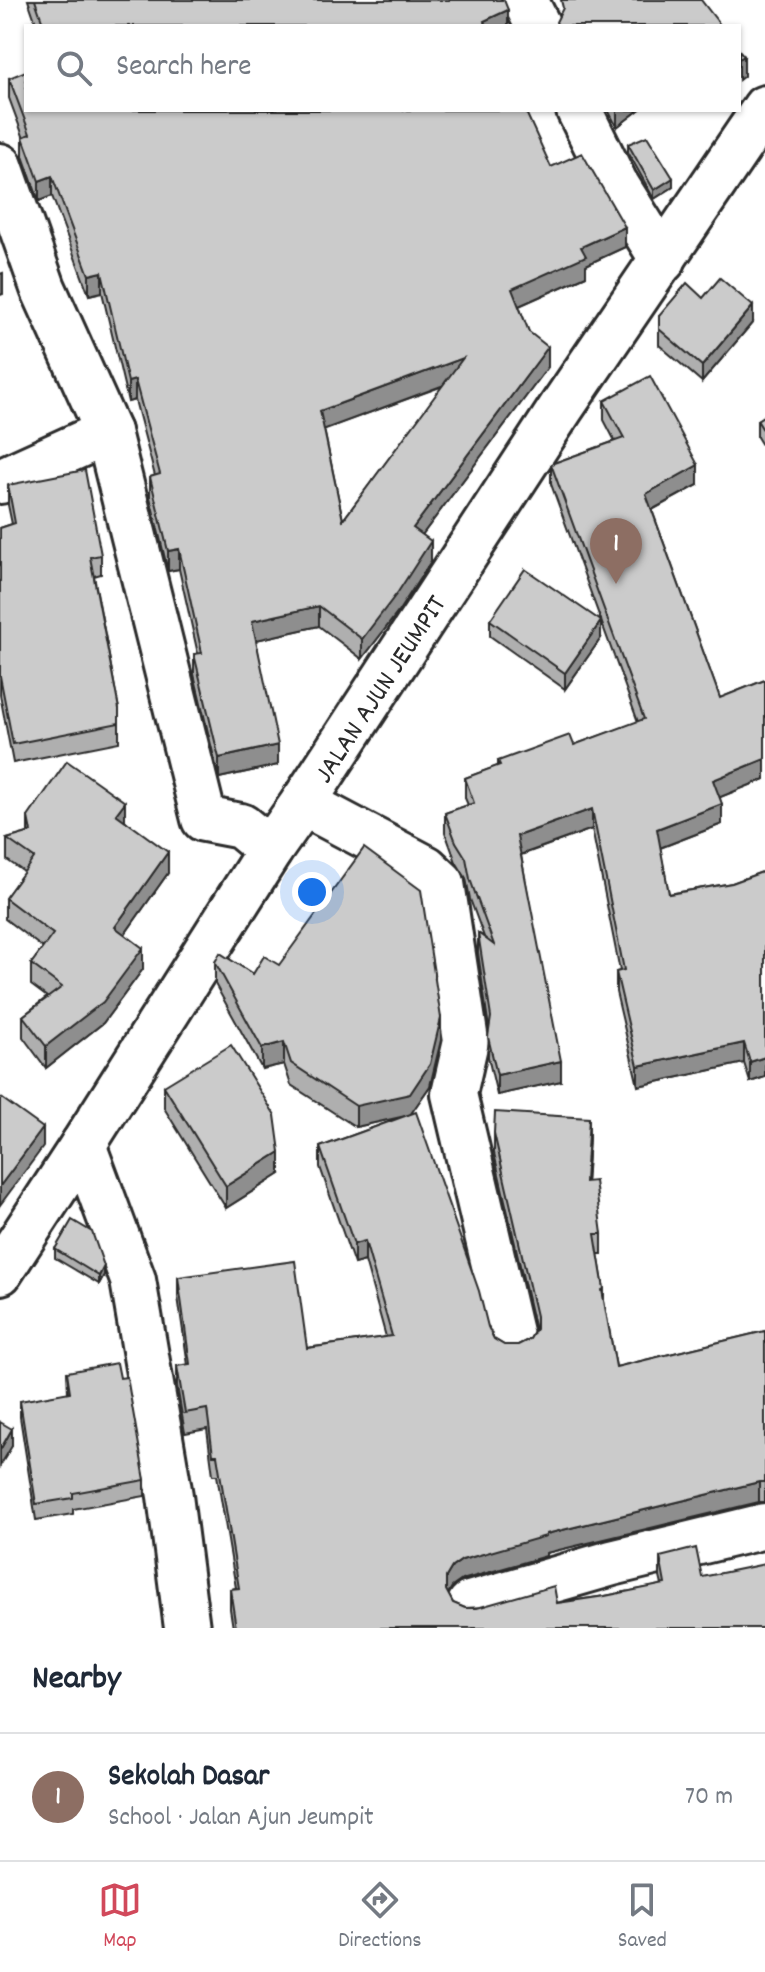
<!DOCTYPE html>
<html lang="en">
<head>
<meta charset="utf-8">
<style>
  :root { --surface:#fff; --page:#f6f6f7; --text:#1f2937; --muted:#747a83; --line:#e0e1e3; --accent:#d1495b }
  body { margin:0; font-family:Dekko,sans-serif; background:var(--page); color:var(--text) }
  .you { position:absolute; left:312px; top:892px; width:28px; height:28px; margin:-20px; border:6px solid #fff; border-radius:50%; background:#1a73e8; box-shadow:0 0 0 12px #1a73e833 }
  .badge { display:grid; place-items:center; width:52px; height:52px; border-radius:50%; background:var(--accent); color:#fff; font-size:26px; font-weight:700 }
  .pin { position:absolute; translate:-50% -66px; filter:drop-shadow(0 2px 4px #0008) }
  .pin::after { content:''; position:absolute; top:42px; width:28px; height:24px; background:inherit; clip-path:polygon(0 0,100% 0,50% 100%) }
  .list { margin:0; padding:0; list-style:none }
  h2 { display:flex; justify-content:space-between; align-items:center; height:104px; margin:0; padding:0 32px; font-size:34px }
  h2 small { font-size:26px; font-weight:400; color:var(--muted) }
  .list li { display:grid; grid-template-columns:52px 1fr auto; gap:24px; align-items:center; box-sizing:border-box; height:128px; padding:0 32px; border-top:2px solid var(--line) }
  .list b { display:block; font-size:30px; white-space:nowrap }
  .list p { margin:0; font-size:26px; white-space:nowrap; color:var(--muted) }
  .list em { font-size:26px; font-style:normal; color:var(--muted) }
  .icon { flex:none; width:44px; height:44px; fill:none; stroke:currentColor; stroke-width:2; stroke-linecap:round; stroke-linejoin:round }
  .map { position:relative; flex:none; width:765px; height:1628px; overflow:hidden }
  .search { position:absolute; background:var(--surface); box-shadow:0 2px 6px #0004; left:24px; right:24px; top:24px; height:88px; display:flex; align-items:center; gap:20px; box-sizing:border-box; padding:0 28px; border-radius:0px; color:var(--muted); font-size:30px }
  .sheet { height:232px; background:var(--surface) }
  nav { display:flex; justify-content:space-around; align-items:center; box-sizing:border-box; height:112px; border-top:2px solid var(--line); background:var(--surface); font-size:22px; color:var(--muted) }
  nav a { display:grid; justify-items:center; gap:4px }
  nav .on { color:var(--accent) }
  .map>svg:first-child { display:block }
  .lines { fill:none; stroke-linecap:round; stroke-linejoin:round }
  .minor-casing { stroke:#2b2b2b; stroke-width:50 }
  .minor { stroke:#fff; stroke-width:44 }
  .wall { fill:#afafaf; stroke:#2b2b2b; stroke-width:2; fill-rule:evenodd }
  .shaded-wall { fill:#8e8e8e; stroke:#2b2b2b; stroke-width:2 }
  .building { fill:#cbcbcb; stroke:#2b2b2b; stroke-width:2; fill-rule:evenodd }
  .labels { text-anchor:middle; stroke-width:7; stroke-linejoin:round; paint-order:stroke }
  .street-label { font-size:28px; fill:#2b2b2b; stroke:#fff }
</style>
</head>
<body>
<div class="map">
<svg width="765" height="1628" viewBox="0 0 765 1628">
  <rect width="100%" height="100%" fill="#fff"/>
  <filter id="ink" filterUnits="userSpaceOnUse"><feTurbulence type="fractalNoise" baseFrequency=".0125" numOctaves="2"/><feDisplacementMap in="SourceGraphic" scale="16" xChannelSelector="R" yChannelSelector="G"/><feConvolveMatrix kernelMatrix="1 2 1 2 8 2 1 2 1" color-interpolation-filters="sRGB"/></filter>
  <g filter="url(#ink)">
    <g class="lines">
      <g class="minor-casing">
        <g id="minor">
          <polyline points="525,0 538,26"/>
          <polyline points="579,110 615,183 663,260"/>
          <polyline points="0,166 43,288 108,432 204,819 241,826 270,850"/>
          <polyline points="0,481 108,432"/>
          <polyline points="303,803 426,868 442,883 466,1041 454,1094 512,1341"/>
          <polyline points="83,1145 133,1280 170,1496 187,1628"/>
          <path id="s1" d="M0 1272 83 1145 270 850 303 803 561 408 765 108"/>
          <polyline points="470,1604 612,1563 765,1526"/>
        </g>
      </g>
      <use href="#minor" class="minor"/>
    </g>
    <g class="wall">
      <polygon points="28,0 504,0 508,26 37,26"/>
      <path d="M9 78 551 167 625 247 586 265V276L519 306 529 332 548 367 422 535 431 561 398 612 362 659 319 626 256 640 278 765 219 778 194 674V654H198L179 569 168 571 150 497V477L155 476 135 400 128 402 102 292 89 295 52 196 39 201 23 156V136L9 98ZM443 386 343 520 324 429Z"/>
      <polygon points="608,110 639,110 617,127"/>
      <polygon points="628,144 673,187 654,199 628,152"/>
      <polygon points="703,298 753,322 702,382 659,345 659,316"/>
      <polygon points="604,401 698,485 652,510 720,698 765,680 765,779 720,797 722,824 660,848 669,894 732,883 765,871 765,1077 750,1082 744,1063 638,1086 616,992 616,972 620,971 592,829 521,855 561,1081 497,1095 488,1057 489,1028 478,953 478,933 484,937 470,899 466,878 456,862 445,832 445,813 468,805 465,798 465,778 498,766 498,761 574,745 638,722 551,484 551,464 615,441 604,420"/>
      <polygon points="765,415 765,450 757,437 757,420"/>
      <polygon points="8,485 101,555 101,574 94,576 119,709 119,742 13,763 0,695 0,528 12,524 8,505"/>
      <polygon points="490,620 601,638 565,689 490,636"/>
      <polygon points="28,817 125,820 168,873 125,934 143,969 103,1023 46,1068 23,1037 23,1016 47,997 31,985 31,964 43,948 5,919 5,898 24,872 7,860 7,839 28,833"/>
      <polygon points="215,962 253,974 279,965 441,1040 430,1086 410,1114 488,1327 494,1339 504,1345 518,1345 530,1339 535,1330 494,1153 494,1133 589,1138 586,1182 602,1234 602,1254 598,1254 604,1289 604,1301 616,1367 765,1331 765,1502 759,1502 546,1553 546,1556 462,1580 452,1587 448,1594 453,1603 465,1608 557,1603 605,1596 662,1585 660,1577 660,1557 702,1577 765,1628 233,1628 230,1609 230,1589 236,1588 217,1475 213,1475 207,1429 185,1433 177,1386 177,1366 188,1365 178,1297 178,1277 307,1348 386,1337 365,1261 354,1264 320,1167 320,1147 405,1116 356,1127 291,1085 284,1064 262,1069 215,984"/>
      <polygon points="164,1086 280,1174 226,1208 164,1108"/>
      <polygon points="55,1249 104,1275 99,1284 55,1258"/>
      <polygon points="67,1372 120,1378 145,1480 145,1496 73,1509 73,1514 36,1520 20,1417 20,1401 68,1393"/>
    </g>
    <g class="shaded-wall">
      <polygon points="508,10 508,26 484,26 484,21"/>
      <polygon points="744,56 744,76 739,80 739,59"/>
      <polygon points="617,110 639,110 617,127"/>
      <polygon points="52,176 52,196 39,201 39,181"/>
      <polygon points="673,178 673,187 654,199 654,190"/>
      <polygon points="625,227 625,247 586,265 586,276 512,309 512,289 581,247"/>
      <polygon points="102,272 102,292 89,295 89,275"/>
      <polygon points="3,273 3,294 0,295 0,274"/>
      <polygon points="753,306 753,322 702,382 702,366"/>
      <polygon points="548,347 548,367 413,547 413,528"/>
      <polygon points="463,358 463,378 320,431 320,411"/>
      <polygon points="135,380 135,400 128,402 128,382"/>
      <polygon points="698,465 698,485 646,513 646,494"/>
      <polygon points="431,541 431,561 398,612 362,659 362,639"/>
      <polygon points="179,549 179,569 168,571 168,551"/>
      <polygon points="319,606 319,626 252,641 252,621"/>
      <polygon points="601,621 601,638 565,689 565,673"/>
      <polygon points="278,745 278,765 219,778 219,758"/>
      <polygon points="765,759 765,779 713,800 713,780"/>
      <polygon points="125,802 125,824 116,814"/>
      <polygon points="722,804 722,824 657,849 657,829"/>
      <polygon points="592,809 592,829 517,856 517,836"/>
      <polygon points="168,852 168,873 115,948 115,927"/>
      <polygon points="143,948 143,969 103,1023 46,1068 46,1046"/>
      <polygon points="441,1018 441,1040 430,1086 410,1115 356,1127 356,1106"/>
      <polygon points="284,1042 284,1064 262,1069 262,1048"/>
      <polygon points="744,1043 744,1063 638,1086 638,1066"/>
      <polygon points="765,1057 765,1077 750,1082 750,1062"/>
      <polygon points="561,1061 561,1081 497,1095 497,1075"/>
      <polygon points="589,1118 589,1138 585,1202 585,1182"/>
      <polygon points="43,1128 43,1147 0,1205 0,1186"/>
      <polygon points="280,1152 280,1174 226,1208 226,1186"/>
      <polygon points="365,1241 365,1261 354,1264 354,1244"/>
      <polygon points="104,1266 104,1275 99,1284 99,1276"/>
      <polygon points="12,1429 12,1446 0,1466 0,1450"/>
      <polygon points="759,1482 759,1502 546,1553 546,1556 462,1580 452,1587 446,1597 446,1577 452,1567 462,1560 546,1534"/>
    </g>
    <g class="building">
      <polygon points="35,0 504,0 508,10 484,21 486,26 44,26"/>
      <polygon points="561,0 701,0 721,26 558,26 556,22 563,8"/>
      <polygon points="739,50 744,56 739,59"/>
      <path d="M26 71V110H525L551 167 582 153 625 227 581 247 586 256 512 289 529 332 548 347 413 528 431 541 398 592 362 639 319 606 252 621 278 745 219 758 194 654 202 653 179 549 168 551 150 477 160 474 135 380 128 382 102 272 89 275 52 176 39 181 23 137 30 134 9 78ZM463 358 343 520 320 411Z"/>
      <polygon points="647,136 673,178 654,190 628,144"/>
      <polygon points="720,278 753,306 702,366 659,329 659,316 687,283 703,298"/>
      <polygon points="650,376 698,465 646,494 720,698 765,680 765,759 713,780 722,804 657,829 669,894 732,883 765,871 765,1057 750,1062 744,1043 638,1066 616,972 624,970 592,809 517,836 561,1061 497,1075 488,1037 491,1017 478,933 494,945 470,879 466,858 456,842 445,813 474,803 465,778 500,765 498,761 570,735 574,745 644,719 551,464 624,438 604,401"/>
      <polygon points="765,415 765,433 757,420"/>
      <polygon points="85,470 101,555 90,557 119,709 119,723 13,744 0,676 0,528 15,523 8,485"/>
      <polygon points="525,569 601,621 565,673 490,620"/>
      <polygon points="67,761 125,802 116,814 168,852 115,927 143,948 103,1002 46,1046 23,1016 62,987 31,964 53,934 5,898 34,858 7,839 31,832 28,817"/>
      <polygon points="364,848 421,890 441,1018 430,1064 410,1094 356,1106 291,1063 284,1042 262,1048 215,962 220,953 253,974 264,956 279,965"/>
      <polygon points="231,1045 275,1115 280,1152 226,1186 164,1086"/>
      <polygon points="0,1097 43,1128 0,1186"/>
      <polygon points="416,1112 479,1291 488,1327 494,1339 504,1345 518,1345 530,1339 536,1329 536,1316 494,1133 495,1112 589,1118 585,1182 595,1181 602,1234 595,1234 604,1289 602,1290 616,1367 765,1331 765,1482 759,1482 546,1534 546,1536 462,1560 452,1567 446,1577 446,1590 453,1603 465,1608 477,1608 554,1586 557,1603 605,1596 665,1584 660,1557 696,1548 702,1577 765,1564 765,1628 236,1628 230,1589 239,1588 217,1455 213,1455 207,1409 185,1413 177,1366 190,1364 178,1277 295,1261 307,1348 392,1336 365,1241 354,1244 320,1147"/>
      <polygon points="72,1220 92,1232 104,1266 99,1276 55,1249"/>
      <polygon points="117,1363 120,1378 127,1377 145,1480 73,1493 73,1498 36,1504 20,1401 70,1392 67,1372"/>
      <polygon points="0,1422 12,1429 0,1450"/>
    </g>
  </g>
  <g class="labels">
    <g class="street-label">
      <text dy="10" stroke="none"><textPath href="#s1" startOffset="696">JALAN AJUN JEUMPIT</textPath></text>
    </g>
  </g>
</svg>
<div class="you"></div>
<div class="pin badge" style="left:616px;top:584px;background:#8d6e63">1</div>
<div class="search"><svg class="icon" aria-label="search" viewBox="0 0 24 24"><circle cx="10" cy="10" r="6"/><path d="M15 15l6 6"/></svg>Search here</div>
</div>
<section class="sheet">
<h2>Nearby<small></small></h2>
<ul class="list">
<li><span class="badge" style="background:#8d6e63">1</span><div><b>Sekolah Dasar</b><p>School · Jalan Ajun Jeumpit</p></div><em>70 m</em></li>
</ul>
</section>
<nav>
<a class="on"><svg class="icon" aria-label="map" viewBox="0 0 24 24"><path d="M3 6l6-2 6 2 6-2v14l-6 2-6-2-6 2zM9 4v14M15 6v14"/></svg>Map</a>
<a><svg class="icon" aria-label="directions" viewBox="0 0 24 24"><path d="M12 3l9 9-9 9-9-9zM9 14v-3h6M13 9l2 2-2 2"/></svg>Directions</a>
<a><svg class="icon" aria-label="saved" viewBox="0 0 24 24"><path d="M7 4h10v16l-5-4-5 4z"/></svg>Saved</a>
</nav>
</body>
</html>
